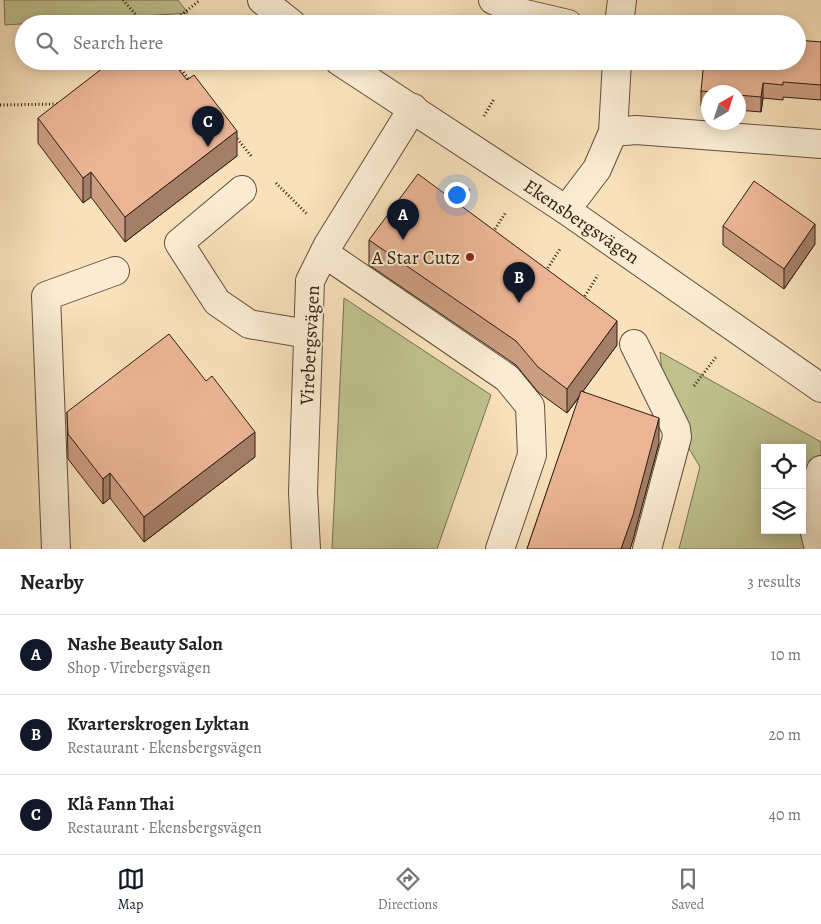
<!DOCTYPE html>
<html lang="en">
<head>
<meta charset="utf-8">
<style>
  :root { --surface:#fff; --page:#f2f2f2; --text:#222; --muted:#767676; --line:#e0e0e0; --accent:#111827 }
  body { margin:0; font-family:Alegreya,serif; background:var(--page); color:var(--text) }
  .controls { position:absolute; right:15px; bottom:15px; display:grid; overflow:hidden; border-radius:0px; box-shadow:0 2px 12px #0003 }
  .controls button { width:45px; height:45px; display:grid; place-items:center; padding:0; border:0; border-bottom:1px solid var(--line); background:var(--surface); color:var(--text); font:25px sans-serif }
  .compass { position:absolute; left:701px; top:85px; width:45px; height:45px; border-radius:50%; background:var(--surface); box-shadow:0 2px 12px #0003; rotate:39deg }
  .you { position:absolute; left:456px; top:194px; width:18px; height:18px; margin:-12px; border:4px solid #fff; border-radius:50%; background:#1a73e8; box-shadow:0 0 0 8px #1a73e833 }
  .badge { display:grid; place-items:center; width:32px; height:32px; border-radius:50%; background:var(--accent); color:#fff; font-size:16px; font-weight:700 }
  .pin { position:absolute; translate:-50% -41px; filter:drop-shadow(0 1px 2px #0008) }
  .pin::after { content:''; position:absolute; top:26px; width:18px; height:15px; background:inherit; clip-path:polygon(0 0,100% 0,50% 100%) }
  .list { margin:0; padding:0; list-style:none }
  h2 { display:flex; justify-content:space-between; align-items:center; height:65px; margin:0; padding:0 20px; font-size:21px }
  h2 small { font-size:16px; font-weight:400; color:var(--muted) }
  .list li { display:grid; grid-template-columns:32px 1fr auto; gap:15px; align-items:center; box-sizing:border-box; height:80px; padding:0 20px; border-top:1px solid var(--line) }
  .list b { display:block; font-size:19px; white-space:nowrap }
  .list p { margin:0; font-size:16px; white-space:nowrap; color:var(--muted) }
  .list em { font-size:16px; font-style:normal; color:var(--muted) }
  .icon { flex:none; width:28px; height:28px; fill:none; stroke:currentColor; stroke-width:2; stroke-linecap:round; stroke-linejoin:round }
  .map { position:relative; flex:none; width:821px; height:549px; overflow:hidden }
  .search { position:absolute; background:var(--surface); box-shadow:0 2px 12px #0003; left:15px; right:15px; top:15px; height:55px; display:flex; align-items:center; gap:12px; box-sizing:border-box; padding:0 18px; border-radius:28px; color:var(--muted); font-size:19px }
  .sheet { height:305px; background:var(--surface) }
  nav { display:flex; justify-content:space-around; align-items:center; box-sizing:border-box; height:70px; border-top:1px solid var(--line); background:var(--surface); font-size:14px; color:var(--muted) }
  nav a { display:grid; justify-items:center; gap:2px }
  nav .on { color:var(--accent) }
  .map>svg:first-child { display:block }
  .green { fill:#bfc28f; stroke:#777050; fill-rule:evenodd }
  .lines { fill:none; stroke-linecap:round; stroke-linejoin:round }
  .minor-casing { stroke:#614e3b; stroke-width:30 }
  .path { stroke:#2f1d10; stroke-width:3; stroke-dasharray:1 2.5; stroke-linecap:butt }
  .minor { stroke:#faecd3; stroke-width:28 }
  .wall { fill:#ca9c80; stroke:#2f1d10 }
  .shaded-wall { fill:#a47f68; stroke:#2f1d10 }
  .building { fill:#ebb595; stroke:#2f1d10 }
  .poi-dot { fill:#8f2418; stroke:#faecd3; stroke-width:2 }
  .labels { text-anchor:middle; stroke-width:4; stroke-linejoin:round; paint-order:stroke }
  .street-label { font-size:19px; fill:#2f1d10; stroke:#faecd3 }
  .poi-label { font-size:19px; fill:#2f1d10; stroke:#faecd3; text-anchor:end }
</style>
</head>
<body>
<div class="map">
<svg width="821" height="549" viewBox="0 0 821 549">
  <rect width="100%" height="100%" fill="#f8e1bb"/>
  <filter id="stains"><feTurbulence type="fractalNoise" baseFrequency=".004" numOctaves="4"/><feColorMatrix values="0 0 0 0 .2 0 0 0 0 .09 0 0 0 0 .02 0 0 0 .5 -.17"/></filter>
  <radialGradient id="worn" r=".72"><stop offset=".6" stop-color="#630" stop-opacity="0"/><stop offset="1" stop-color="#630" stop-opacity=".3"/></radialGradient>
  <g class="green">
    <polygon points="4,0 178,0 188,13 5,25"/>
    <polygon points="344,298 491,395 437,549 332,549"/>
    <path d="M660 352 821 442V549H679L700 467 666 410ZM765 448H802V530H765Z"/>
  </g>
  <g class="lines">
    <g class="minor-casing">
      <g id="minor">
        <polyline points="262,0 292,24"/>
        <polyline points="493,0 525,14 568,24"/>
        <polyline points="619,24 622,0"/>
        <polyline points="339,61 566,210 821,388"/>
        <polyline points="613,132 636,130 821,144"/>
        <polyline points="242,190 179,243 217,302 249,324 308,334"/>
        <polyline points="566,210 597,169 613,132 617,61"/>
        <polyline points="324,253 507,378 530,406 532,455 500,549"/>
        <polyline points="634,344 676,429 677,437 647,549"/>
        <polyline points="56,549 46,296 115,271"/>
        <polyline points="306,549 303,492 310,281 328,245 413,108"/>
        <polyline points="819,549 808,504 821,470"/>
      </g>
    </g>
    <g class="path">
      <polyline points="123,0 144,24"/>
      <polyline points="170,24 200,0"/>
      <polyline points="175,61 190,81"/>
      <polyline points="0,105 59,104"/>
      <polyline points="484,116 494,99"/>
      <polyline points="235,136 252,157"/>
      <polyline points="276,183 307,214"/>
      <polyline points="458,208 470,188"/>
      <polyline points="493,232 506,212"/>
      <polyline points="546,271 560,249"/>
      <polyline points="583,299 598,275"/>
      <polyline points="694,386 716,357"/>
    </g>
    <use href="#minor" class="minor"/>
  </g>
  <g class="wall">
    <polygon points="821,42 821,100 783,97 783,100 763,98 761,112 738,110 738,92 708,92 708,107 701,106 701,91"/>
    <polygon points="38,118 237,156 125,242 91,197 83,203 38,143"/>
    <polygon points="723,226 815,244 784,289 723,245"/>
    <polygon points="369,240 617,345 583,391 659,443 630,549 527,549 580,396 567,413 538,392 516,365 369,265"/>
    <polygon points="67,412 255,457 144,542 110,498 103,504 68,459"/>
  </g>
  <g class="shaded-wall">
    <polygon points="763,83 763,98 761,112 761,97"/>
    <polygon points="237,131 237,156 125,242 125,217"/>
    <polygon points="91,172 91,197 83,203 83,178"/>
    <polygon points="815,224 815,244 784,289 784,269"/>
    <polygon points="617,321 617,345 567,413 567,389"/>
    <polygon points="659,418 659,443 633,540 630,549 621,549"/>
    <polygon points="255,432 255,457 144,542 144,517"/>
    <polygon points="110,473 110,498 103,504 103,479"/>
  </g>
  <g class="building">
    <polygon points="797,40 821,42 821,85 783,82 783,85 763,83 761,97 738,95 738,92 713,92 701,91 704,61 797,61"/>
    <polygon points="112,61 172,61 187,80 194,75 237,131 125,217 91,172 83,178 38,118"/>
    <polygon points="418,174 617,321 567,389 538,367 516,341 369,240"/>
    <polygon points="754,181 815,224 784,269 723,226"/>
    <polygon points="169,334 206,381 212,376 255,432 144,517 110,473 103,479 68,434 67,412"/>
    <polygon points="581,391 659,418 633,515 621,549 527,549"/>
  </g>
  <circle class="poi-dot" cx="470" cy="257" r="5"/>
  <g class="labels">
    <g class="street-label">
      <text transform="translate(582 221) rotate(34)" y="7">Ekensbergsvägen</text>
      <text transform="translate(309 345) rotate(-87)" y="7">Virebergsvägen</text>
    </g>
    <g class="poi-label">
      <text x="460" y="264">A Star Cutz</text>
    </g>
  </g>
  <rect width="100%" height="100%" filter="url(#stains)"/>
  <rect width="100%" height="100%" fill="url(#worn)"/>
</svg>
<div class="controls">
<button><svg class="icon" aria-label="locate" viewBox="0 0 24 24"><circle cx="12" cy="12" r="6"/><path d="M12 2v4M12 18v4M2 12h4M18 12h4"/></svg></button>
<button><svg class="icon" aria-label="layers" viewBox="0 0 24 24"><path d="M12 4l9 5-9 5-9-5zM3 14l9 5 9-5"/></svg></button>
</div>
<svg class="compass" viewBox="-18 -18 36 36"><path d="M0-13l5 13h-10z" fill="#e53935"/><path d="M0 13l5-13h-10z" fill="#767676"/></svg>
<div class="you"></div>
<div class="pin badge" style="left:403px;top:240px">A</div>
<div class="pin badge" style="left:519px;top:303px">B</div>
<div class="pin badge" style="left:208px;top:147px">C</div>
<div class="search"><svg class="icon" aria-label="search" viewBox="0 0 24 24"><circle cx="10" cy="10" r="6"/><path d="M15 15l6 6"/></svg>Search here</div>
</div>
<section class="sheet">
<h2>Nearby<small>3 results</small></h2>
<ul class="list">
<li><span class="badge">A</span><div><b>Nashe Beauty Salon</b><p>Shop · Virebergsvägen</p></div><em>10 m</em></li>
<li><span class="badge">B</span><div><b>Kvarterskrogen Lyktan</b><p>Restaurant · Ekensbergsvägen</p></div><em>20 m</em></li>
<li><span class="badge">C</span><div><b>Klå Fann Thai</b><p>Restaurant · Ekensbergsvägen</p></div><em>40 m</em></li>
</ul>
</section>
<nav>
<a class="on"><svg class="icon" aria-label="map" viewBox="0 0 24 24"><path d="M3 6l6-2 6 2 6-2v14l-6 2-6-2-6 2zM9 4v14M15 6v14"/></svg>Map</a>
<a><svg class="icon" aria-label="directions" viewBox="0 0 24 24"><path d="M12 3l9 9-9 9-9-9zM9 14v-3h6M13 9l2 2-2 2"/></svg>Directions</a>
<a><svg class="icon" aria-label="saved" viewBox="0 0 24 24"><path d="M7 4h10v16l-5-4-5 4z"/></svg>Saved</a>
</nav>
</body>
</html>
